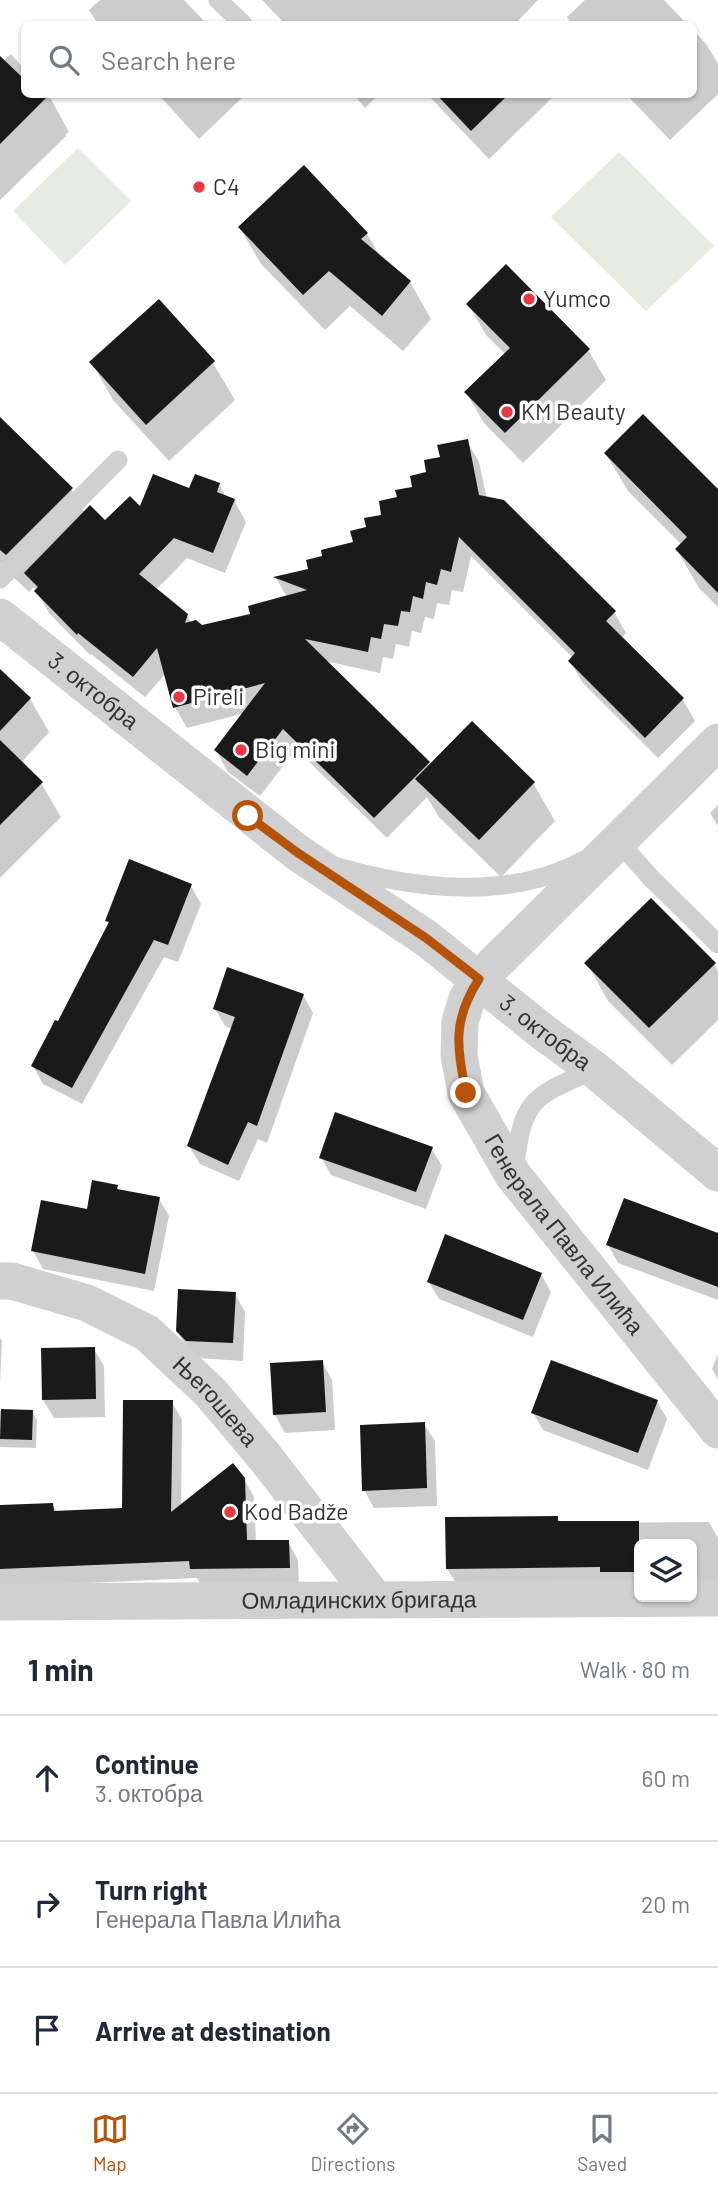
<!DOCTYPE html>
<html lang="en">
<head>
<meta charset="utf-8">
<style>
  :root { --surface:#fff; --page:#f6f6f7; --text:#1f2937; --muted:#747a83; --line:#e0e1e3; --accent:#b45309 }
  body { margin:0; font-family:Barlow,sans-serif; background:var(--page); color:var(--text) }
  .controls { position:absolute; right:21px; bottom:21px; display:grid; overflow:hidden; border-radius:10px; box-shadow:0 2px 5px #0004 }
  .controls button { width:63px; height:63px; display:grid; place-items:center; padding:0; border:0; border-bottom:2px solid var(--line); background:var(--surface); color:var(--text); font:35px sans-serif }
  .stop { position:absolute; width:21px; height:21px; margin:-16px; border:5px solid #b45309; border-radius:50%; background:#fff }
  .stop.end { background:#b45309; border-color:#fff; box-shadow:0 2px 7px #0008 }
  .list { margin:0; padding:0; list-style:none }
  h2 { display:flex; justify-content:space-between; align-items:center; height:91px; margin:0; padding:0 28px; font-size:30px }
  h2 small { font-size:23px; font-weight:400; color:var(--muted) }
  .list li { display:grid; grid-template-columns:46px 1fr auto; gap:21px; align-items:center; box-sizing:border-box; height:126px; padding:0 28px; border-top:2px solid var(--line) }
  .list b { display:block; font-size:26px; white-space:nowrap }
  .list p { margin:0; font-size:23px; white-space:nowrap; color:var(--muted) }
  .list em { font-size:23px; font-style:normal; color:var(--muted) }
  .icon { flex:none; width:38px; height:38px; fill:none; stroke:currentColor; stroke-width:2; stroke-linecap:round; stroke-linejoin:round }
  .map { position:relative; flex:none; width:718px; height:1623px; overflow:hidden }
  .search { position:absolute; background:var(--surface); box-shadow:0 2px 5px #0004; left:21px; right:21px; top:21px; height:77px; display:flex; align-items:center; gap:18px; box-sizing:border-box; padding:0 24px; border-radius:10px; color:var(--muted); font-size:26px }
  .sheet { height:469px; background:var(--surface) }
  nav { display:flex; justify-content:space-around; align-items:center; box-sizing:border-box; height:98px; border-top:2px solid var(--line); background:var(--surface); font-size:19px; color:var(--muted) }
  nav a { display:grid; justify-items:center; gap:4px }
  nav .on { color:var(--accent) }
  .map>svg:first-child { display:block }
  .green { fill:#e6ecdf }
  .shadow { fill:#0003 }
  .building { fill:#1a1a1a }
  .lines { fill:none; stroke-linecap:round; stroke-linejoin:round }
  .service { stroke:#d0d0d0; stroke-width:19 }
  .minor { stroke:#d0d0d0; stroke-width:37 }
  .route { stroke:#b45309; stroke-width:9 }
  .poi-dot { fill:#e63946; stroke:#fff; stroke-width:2.5 }
  .labels { text-anchor:middle; stroke-width:7; stroke-linejoin:round; paint-order:stroke }
  .poi-label { font-size:23px; fill:#333; stroke:#fff; text-anchor:start }
  .street-label { font-size:23px; fill:#333; stroke:#fff }
</style>
</head>
<body>
<div class="map">
<svg width="718" height="1623" viewBox="0 0 718 1623">
  <rect width="100%" height="100%" fill="#fff"/>
  <g class="green">
    <polygon points="78,148 131,201 65,265 13,211"/>
    <polygon points="619,152 714,246 646,311 551,217"/>
  </g>
  <g class="shadow">
    <polygon points="100,0 184,0 207,24 98,24 89,10"/>
    <polygon points="262,0 538,0 515,24 285,24"/>
    <polygon points="585,0 664,0 687,24 571,24 567,17"/>
    <polygon points="694,31 707,45 718,64 718,94 670,140 626,94 694,94"/>
    <polygon points="11,54 24,69 24,94 48,94 69,132 65,135 66,136 0,200 0,64"/>
    <polygon points="158,94 246,94 199,139"/>
    <polygon points="353,94 379,94 365,108"/>
    <polygon points="427,94 555,94 555,95 489,159"/>
    <polygon points="240,228 367,234 381,258 410,282 431,319 403,351 350,306 325,330 261,264"/>
    <polygon points="468,304 588,350 606,380 523,463 484,423 466,392 505,354 486,335"/>
    <polygon points="92,363 213,363 235,400 169,461 113,400"/>
    <polygon points="467,441 479,462 487,499 614,612 626,633 621,638 683,700 695,721 658,758 582,682 570,661 573,658 471,556 463,592 452,590 449,605 437,603 434,619 425,617 421,633 412,631 409,647 396,644 393,659 383,657 380,673 325,661 430,766 533,783 555,821 501,877 439,817 427,797 387,838 296,749 260,796 228,772 216,751 245,713 187,728 175,707 166,673 145,697 91,654 90,655 49,613 34,587 29,592 0,564 0,442 71,489 85,513 105,523 190,490 219,484 226,497 234,500 246,522 225,573 187,558 156,590 187,615 191,623 202,627 253,615 287,597 276,578 310,570 355,544 368,528 383,517 399,498 414,488 442,458"/>
    <polygon points="606,454 718,491 718,607 699,588 677,550 682,545 628,491"/>
    <polygon points="0,671 30,699 49,732 21,763 41,783 61,817 0,878"/>
    <polygon points="718,805 718,826 710,813"/>
    <polygon points="191,886 201,904 178,962 164,957 82,1104 43,1084 33,1066 59,1024 110,926 107,920"/>
    <polygon points="587,963 714,964 718,971 718,1020 672,1065 608,1001"/>
    <polygon points="303,995 313,1013 267,1143 258,1139 239,1181 200,1164 189,1146 232,1029 225,1026 215,1009"/>
    <polygon points="431,1148 442,1166 426,1209 331,1175 321,1157"/>
    <polygon points="117,1187 119,1191 159,1199 169,1216 154,1291 43,1269 33,1251 88,1211"/>
    <polygon points="718,1235 718,1300 618,1263 608,1245"/>
    <polygon points="541,1274 551,1292 533,1337 439,1299 428,1281"/>
    <polygon points="235,1294 245,1312 243,1361 198,1358 188,1349 177,1331"/>
    <polygon points="0,1338 2,1341 0,1384"/>
    <polygon points="94,1349 104,1366 105,1417 54,1418 43,1400"/>
    <polygon points="718,1354 718,1379 712,1369"/>
    <polygon points="322,1362 332,1380 335,1430 285,1433 275,1415 272,1365"/>
    <polygon points="657,1401 667,1419 648,1470 543,1430 533,1413"/>
    <polygon points="172,1402 182,1420 181,1507 244,1479 254,1497 256,1542 288,1542 298,1560 299,1585 202,1587 197,1578 0,1587 0,1506 52,1504 57,1512 124,1510"/>
    <polygon points="0,1411 32,1411 37,1420 36,1448 0,1447"/>
    <polygon points="424,1424 435,1441 437,1506 374,1508 364,1490"/>
    <polygon points="557,1517 560,1523 709,1522 718,1538 718,1589 692,1589 692,1544 639,1544 639,1589 458,1586 447,1569"/>
  </g>
  <g class="building">
    <polygon points="0,56 24,79 24,94 42,94 46,98 0,144"/>
    <polygon points="436,94 509,94 471,131"/>
    <polygon points="304,165 368,233 361,239 411,281 382,316 329,271 303,295 238,227"/>
    <polygon points="506,264 590,349 505,433 464,392 510,348 466,304"/>
    <polygon points="159,299 215,361 146,425 89,362"/>
    <polygon points="643,414 718,489 718,593 675,549 687,537 604,453"/>
    <polygon points="0,417 73,488 6,555 0,550"/>
    <polygon points="468,439 479,495 504,500 616,611 606,621 684,698 645,738 568,661 575,653 459,537 451,572 441,569 437,585 426,582 423,599 413,596 410,612 401,611 398,626 384,624 381,639 371,637 368,652 305,639 430,762 374,818 283,729 247,776 214,750 265,683 173,708 157,648 133,677 78,633 77,635 34,591 38,587 24,573 90,505 105,520 130,496 140,506 153,474 189,488 195,474 220,483 217,492 235,499 213,553 174,538 139,574 188,614 185,623 196,620 202,625 250,614 248,606 307,590 273,577 308,569 306,560 322,556 321,550 353,542 350,531 366,527 364,518 381,515 379,501 397,497 395,490 412,487 410,476 426,472 424,460 440,457 437,445"/>
    <polygon points="0,669 31,698 0,731"/>
    <polygon points="472,721 535,782 479,840 415,779"/>
    <polygon points="0,740 43,782 0,825"/>
    <polygon points="129,859 192,884 168,945 154,940 72,1088 31,1066 55,1020 58,1021 109,922 105,921"/>
    <polygon points="651,898 716,963 649,1028 584,963"/>
    <polygon points="227,967 304,994 257,1126 248,1122 228,1165 187,1146 235,1017 213,1009"/>
    <polygon points="335,1112 433,1147 416,1192 319,1158"/>
    <polygon points="92,1180 118,1185 117,1189 160,1197 145,1274 31,1251 41,1200 87,1209"/>
    <polygon points="624,1198 718,1233 718,1287 606,1245"/>
    <polygon points="445,1234 542,1273 523,1320 427,1282"/>
    <polygon points="178,1289 236,1292 233,1343 186,1341 176,1331"/>
    <polygon points="95,1347 96,1399 42,1400 41,1348"/>
    <polygon points="323,1360 326,1412 273,1415 270,1363"/>
    <polygon points="551,1360 658,1400 638,1453 531,1413"/>
    <polygon points="123,1400 173,1400 171,1512 233,1463 245,1478 247,1540 289,1540 290,1568 190,1569 189,1561 0,1569 0,1505 53,1503 54,1511 122,1508"/>
    <polygon points="1,1409 33,1410 32,1440 0,1439"/>
    <polygon points="425,1422 427,1488 362,1491 360,1425"/>
    <polygon points="558,1516 558,1521 639,1521 639,1572 600,1572 600,1567 446,1569 445,1517"/>
  </g>
  <g class="lines">
    <g class="service">
      <polyline points="218,0 243,24"/>
      <polyline points="0,579 118,460"/>
      <polyline points="612,845 618,841 651,878 718,944"/>
      <path d="M335 866C413 889 508 901 582 861"/>
      <path d="M514 1171C523 1099 530 1097 595 1070"/>
    </g>
    <g class="minor">
      <path id="s1" d="M0 617 298 853 426 938 543 1032 595 1070 718 1173"/>
      <path id="s2" d="M718 742 479 979 467 999 460 1022 459 1055 466 1093 513 1175 718 1430"/>
      <path id="s3" d="M0 1281H12L87 1303 147 1333 210 1392 264 1456 375 1599"/>
      <path id="s4" d="M0 1602 718 1598"/>
    </g>
  </g>
  <g class="lines">
    <path class="route" d="M248 816 298 853 426 938 479 979C452 1021 457 1046 466 1093"/>
  </g>
  <g class="poi-dot">
    <circle cx="199" cy="187" r="7"/>
    <circle cx="529" cy="299" r="7"/>
    <circle cx="507" cy="412" r="7"/>
    <circle cx="179" cy="697" r="7"/>
    <circle cx="241" cy="750" r="7"/>
    <circle cx="230" cy="1512" r="7"/>
  </g>
  <g class="labels">
    <g class="poi-label">
      <text x="213" y="195">C4</text>
      <text x="543" y="307">Yumco</text>
      <text x="521" y="420">KM Beauty</text>
      <text x="193" y="705">Pireli</text>
      <text x="255" y="758">Big mini</text>
      <text x="244" y="1520">Kod Badže</text>
    </g>
    <g class="street-label">
      <text dy="8" stroke="none"><textPath href="#s1" startOffset="119">3. октобра</textPath></text>
      <text dy="8" stroke="none"><textPath href="#s1" startOffset="686">3. октобра</textPath></text>
      <text dy="8" stroke="none"><textPath href="#s2" startOffset="628">Генерала Павла Илића</textPath></text>
      <text dy="8" stroke="none"><textPath href="#s3" startOffset="254">Његошева</textPath></text>
      <text dy="8" stroke="none"><textPath href="#s4" startOffset="359">Омладинских бригада</textPath></text>
    </g>
  </g>
</svg>
<div class="controls">
<button><svg class="icon" aria-label="layers" viewBox="0 0 24 24"><path d="M12 4l9 5-9 5-9-5zM3 14l9 5 9-5"/></svg></button>
</div>
<div class="stop" style="left:248px;top:816px"></div>
<div class="stop end" style="left:466px;top:1093px"></div>
<div class="search"><svg class="icon" aria-label="search" viewBox="0 0 24 24"><circle cx="10" cy="10" r="6"/><path d="M15 15l6 6"/></svg>Search here</div>
</div>
<section class="sheet">
<h2>1 min<small>Walk · 80 m</small></h2>
<ul class="list">
<li><svg class="icon" aria-label="ahead" viewBox="0 0 24 24"><path d="M12 20V5M6 11l6-6 6 6"/></svg><div><b>Continue</b><p>3. октобра</p></div><em>60 m</em></li>
<li><svg class="icon" aria-label="right" viewBox="0 0 24 24"><path d="M7 20v-9h11M14 6l5 5-5 5"/></svg><div><b>Turn right</b><p>Генерала Павла Илића</p></div><em>20 m</em></li>
<li><svg class="icon" aria-label="arrive" viewBox="0 0 24 24"><path d="M6 21V4h12l-3 4 3 4H6"/></svg><div><b>Arrive at destination</b></div></li>
</ul>
</section>
<nav>
<a class="on"><svg class="icon" aria-label="map" viewBox="0 0 24 24"><path d="M3 6l6-2 6 2 6-2v14l-6 2-6-2-6 2zM9 4v14M15 6v14"/></svg>Map</a>
<a><svg class="icon" aria-label="directions" viewBox="0 0 24 24"><path d="M12 3l9 9-9 9-9-9zM9 14v-3h6M13 9l2 2-2 2"/></svg>Directions</a>
<a><svg class="icon" aria-label="saved" viewBox="0 0 24 24"><path d="M7 4h10v16l-5-4-5 4z"/></svg>Saved</a>
</nav>
</body>
</html>
